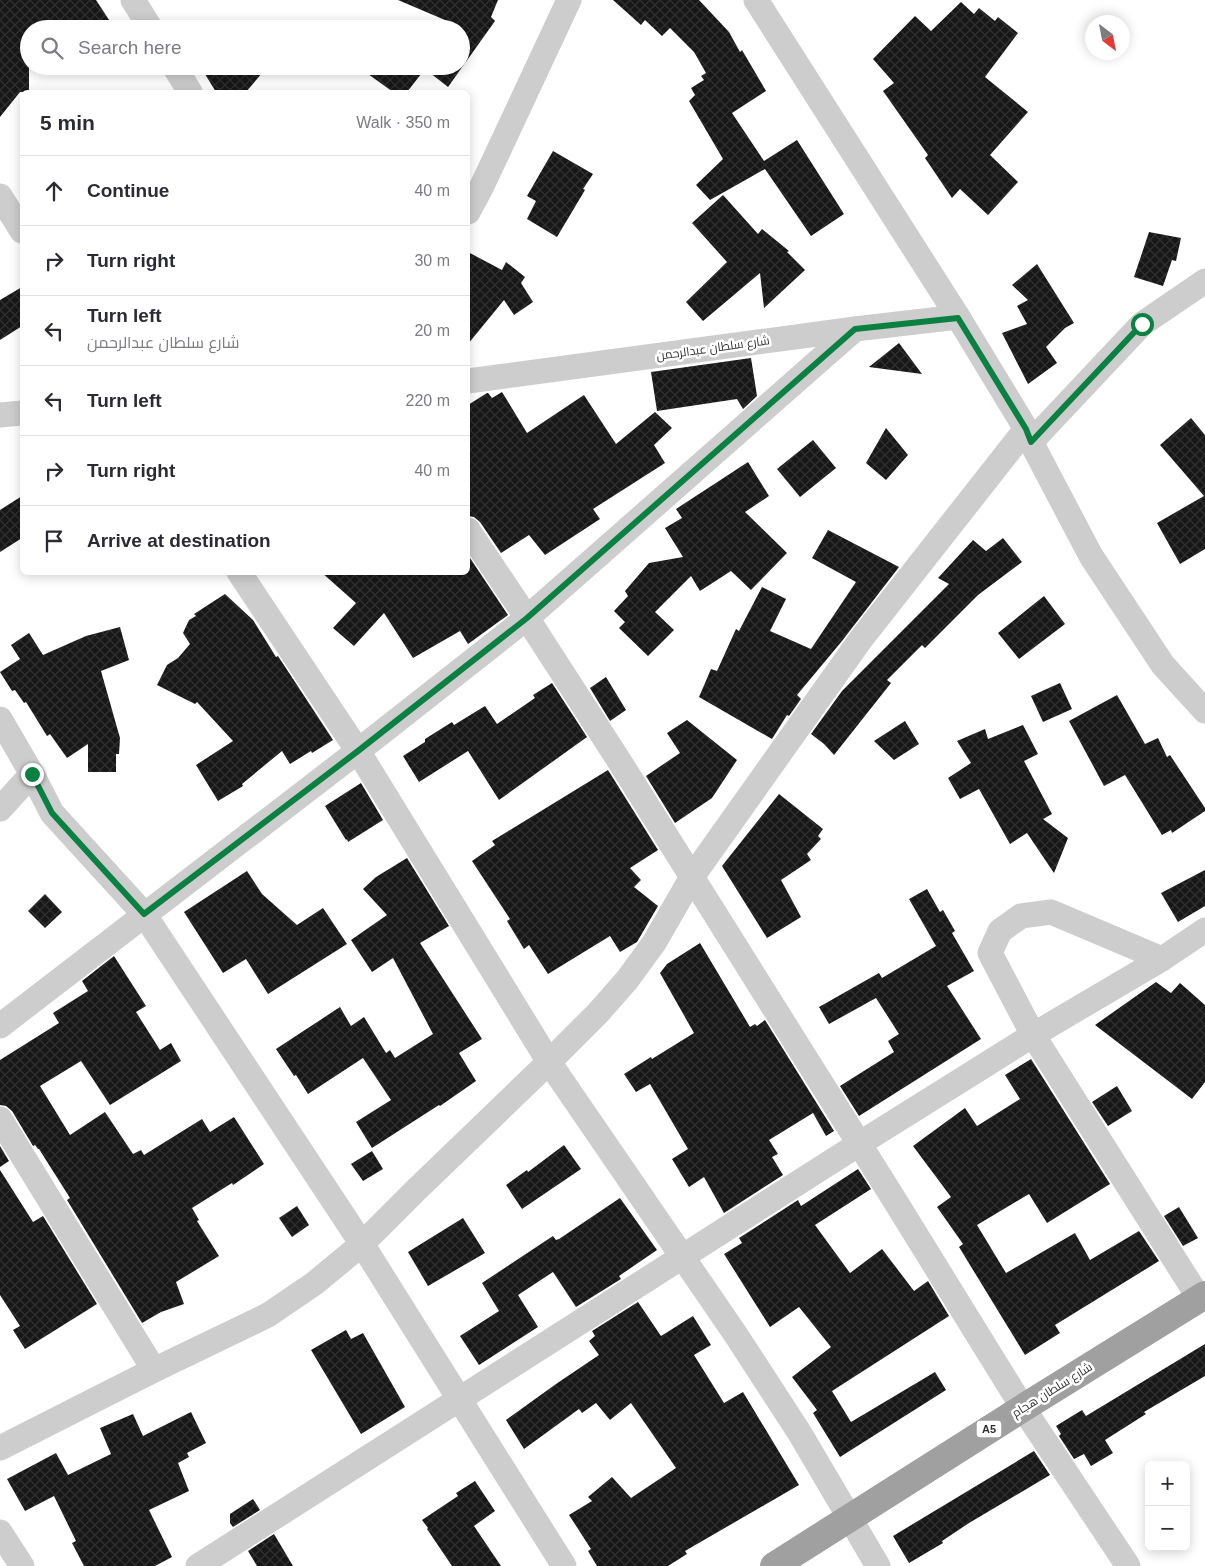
<!DOCTYPE html>
<html lang="en">
<head>
<meta charset="utf-8">
<style>
  :root { --surface:#fff; --page:#f7f7f7; --text:#2b2b33; --muted:#7c7c81; --line:#e1e1e2 }
  body { margin:0; font-family:Arial,Cairo,sans-serif; background:var(--page); color:var(--text) }
  .controls { position:absolute; right:15px; bottom:15px; display:grid; overflow:hidden; border-radius:8px; box-shadow:0 2px 12px #0003 }
  .controls button { width:45px; height:45px; display:grid; place-items:center; padding:0; border:0; border-bottom:1px solid var(--line); background:var(--surface); color:var(--text); font:25px sans-serif }
  .compass { position:absolute; left:1085px; top:15px; width:45px; height:45px; border-radius:50%; background:var(--surface); box-shadow:0 2px 12px #0003; rotate:148deg }
  .stop { position:absolute; width:15px; height:15px; margin:-11px; border:4px solid #0b8043; border-radius:50%; background:#fff }
  .stop.end { background:#0b8043; border-color:#fff; box-shadow:0 1px 5px #0008 }
  .list { margin:0; padding:0; list-style:none }
  h2 { display:flex; justify-content:space-between; align-items:center; height:65px; margin:0; padding:0 20px; font-size:21px }
  h2 small { font-size:16px; font-weight:400; color:var(--muted) }
  .list li { display:grid; grid-template-columns:32px 1fr auto; gap:15px; align-items:center; box-sizing:border-box; height:70px; padding:0 20px; border-top:1px solid var(--line) }
  .list b { display:block; font-size:19px; white-space:nowrap }
  .list p { margin:0; font-size:16px; white-space:nowrap; color:var(--muted) }
  .list em { font-size:16px; font-style:normal; color:var(--muted) }
  .icon { flex:none; width:28px; height:28px; fill:none; stroke:currentColor; stroke-width:2; stroke-linecap:round; stroke-linejoin:round }
  .map { position:relative; flex:none; width:1205px; height:1566px; overflow:hidden }
  .search { position:absolute; background:var(--surface); box-shadow:0 2px 12px #0003; left:20px; top:20px; width:450px; height:55px; display:flex; align-items:center; gap:12px; box-sizing:border-box; padding:0 18px; border-radius:28px; color:var(--muted); font-size:19px }
  .panel { position:absolute; background:var(--surface); box-shadow:0 2px 12px #0003; left:20px; top:90px; width:450px; height:485px; border-radius:8px }
  .map>svg:first-child { display:block }
  .building { fill:url(#building-cross-hatch) }
  .lines { fill:none; stroke-linecap:round; stroke-linejoin:round }
  .minor { stroke:#cdcdcd; stroke-width:25 }
  .trunk { stroke:#a0a0a0; stroke-width:28 }
  .route { stroke:#0b8043; stroke-width:6 }
  .labels { text-anchor:middle; stroke-width:5; stroke-linejoin:round; paint-order:stroke }
  .shield { fill:#fff; stroke:#6e6e6e; stroke-width:1 }
  .shield-label { font-size:11px; font-weight:bold; fill:#303030 }
  .street-label { font-size:12px; fill:#303030; stroke:#fff }
</style>
</head>
<body>
<div class="map">
<svg width="1205" height="1566" viewBox="0 0 1205 1566">
  <defs>
    <pattern id="building-cross-hatch" width="8" height="8" patternUnits="userSpaceOnUse" patternTransform="scale(1.25)"><rect width="8" height="8" fill="#171717"/><path d="M0 0l8 8M0 8l8-8" fill="none" stroke="#303030"/></pattern>
  </defs>
  <rect width="100%" height="100%" fill="#fff"/>
  <g class="building">
    <polygon points="0,0 96,0 115,29 29,29 29,92 20,92 0,117"/>
    <polygon points="398,0 498,0 491,17 495,21 448,87 425,69 407,92 393,92 357,66 461,66 461,29 449,29 452,23"/>
    <polygon points="613,0 699,0 729,32 740,52 742,50 766,91 732,113 764,161 797,140 844,214 811,236 765,169 710,200 696,185 723,159 689,101 695,95 691,88 704,80 701,76 706,73 694,52 670,28 662,36 645,20 641,25"/>
    <polygon points="961,2 974,14 979,8 995,21 998,17 1018,33 985,77 1028,112 990,155 1018,182 988,215 960,189 952,198 925,158 928,155 883,91 894,83 873,59 915,16 931,31"/>
    <polygon points="200,66 268,66 246,92 216,92"/>
    <polygon points="553,151 593,174 583,189 585,190 557,237 527,219 536,201 527,196"/>
    <polygon points="723,195 758,234 762,229 789,251 787,252 805,270 764,308 760,273 703,321 686,302 727,262 692,223"/>
    <polygon points="1149,232 1181,238 1176,261 1172,260 1163,286 1134,277"/>
    <polygon points="468,252 502,270 506,262 525,277 521,283 533,302 514,315 504,300 468,344"/>
    <polygon points="1037,264 1074,323 1065,328 1046,347 1057,363 1028,384 1002,333 1027,324 1017,306 1028,300 1012,285"/>
    <polygon points="22,287 22,326 0,340 0,300"/>
    <polygon points="899,343 922,374 869,367"/>
    <polygon points="751,358 757,396 743,409 737,399 657,411 651,372"/>
    <polygon points="502,392 527,433 584,395 616,444 655,412 672,428 654,445 665,463 593,509 600,519 545,555 529,535 501,553 480,522 474,517 468,516 468,405 487,393 488,393 492,398"/>
    <polygon points="1191,418 1205,435 1205,549 1180,564 1157,523 1204,496 1160,445"/>
    <polygon points="886,428 908,455 886,480 866,463"/>
    <polygon points="813,440 836,468 800,497 777,469"/>
    <polygon points="748,462 769,496 745,512 787,553 751,590 731,571 700,591 691,576 655,612 674,630 648,656 619,628 625,622 614,611 628,596 625,591 649,563 683,557 665,528 682,518 676,509"/>
    <polygon points="22,496 22,538 0,552 0,510"/>
    <polygon points="828,530 899,567 842,641 797,695 801,699 789,716 787,715 772,739 699,697 711,669 717,671 736,629 739,631 762,587 786,599 770,631 811,649 856,582 812,558"/>
    <polygon points="1003,538 1022,562 978,595 925,648 922,645 887,680 891,683 834,755 824,744 811,734 842,691 949,584 938,578 973,540 986,551"/>
    <polygon points="468,555 508,615 468,644 460,631 413,658 384,613 354,646 333,628 356,603 321,572 468,572"/>
    <polygon points="225,594 253,620 276,657 278,656 333,740 312,753 311,751 290,764 282,751 242,784 243,786 218,801 196,765 233,741 197,702 195,704 157,685 167,665 178,658 190,644 183,633 189,620 196,616 194,614"/>
    <polygon points="1044,596 1065,624 1019,659 998,633"/>
    <polygon points="120,627 129,660 101,671 120,738 119,754 116,754 116,772 88,772 88,744 67,758 50,734 47,736 26,702 24,703 15,690 12,691 0,672 20,659 11,645 29,633 43,655 86,636"/>
    <polygon points="606,677 626,710 610,721 590,688"/>
    <polygon points="552,683 587,737 499,800 468,751 419,782 403,756 425,742 425,739 452,722 454,725 485,706 497,724 535,698 533,695"/>
    <polygon points="1060,683 1072,709 1043,722 1031,696"/>
    <polygon points="1117,695 1145,744 1158,738 1167,757 1170,755 1205,808 1205,811 1172,833 1171,830 1162,835 1125,775 1104,786 1069,721"/>
    <polygon points="687,720 737,760 712,798 675,823 646,776 680,753 667,733"/>
    <polygon points="905,721 919,744 894,760 874,741"/>
    <polygon points="1023,725 1038,754 1024,761 1052,814 1043,819 1068,838 1054,873 1027,833 1010,844 979,789 960,799 948,778 971,763 957,741 985,729 988,739"/>
    <polygon points="608,770 658,850 630,868 641,880 634,887 658,906 637,942 620,952 610,936 548,974 529,945 524,949 507,921 510,919 472,861 495,845 492,841"/>
    <polygon points="361,783 383,820 348,842 347,839 346,840 325,806"/>
    <polygon points="779,794 823,829 818,836 821,839 807,854 811,860 781,880 801,917 767,938 722,866"/>
    <polygon points="407,858 449,926 420,943 482,1039 459,1053 476,1081 440,1106 439,1105 372,1148 356,1122 391,1100 363,1058 308,1094 296,1075 294,1076 276,1049 340,1007 351,1026 364,1017 386,1053 390,1050 395,1058 433,1034 393,958 372,972 351,940 387,915 363,889 376,877"/>
    <polygon points="1205,870 1205,906 1178,922 1161,893"/>
    <polygon points="247,871 262,894 297,925 323,908 347,944 268,994 246,959 223,973 184,912"/>
    <polygon points="927,889 940,912 943,910 955,931 952,933 974,971 947,986 981,1039 859,1116 840,1086 894,1052 888,1041 899,1034 876,998 829,1024 819,1007 879,973 882,978 936,946 909,899"/>
    <polygon points="45,894 62,912 45,928 28,911"/>
    <polygon points="700,943 750,1027 755,1024 757,1026 765,1020 834,1131 826,1136 813,1113 769,1140 778,1154 772,1157 783,1175 724,1213 704,1177 689,1187 672,1159 688,1149 650,1084 636,1092 624,1074 651,1057 652,1059 694,1033 660,973 667,964"/>
    <polygon points="114,956 146,1006 136,1012 160,1050 171,1043 181,1061 110,1105 81,1061 40,1086 70,1135 105,1112 133,1154 141,1150 144,1155 202,1119 210,1132 234,1117 264,1164 233,1185 232,1183 192,1208 199,1220 197,1221 219,1256 176,1282 184,1304 161,1312 142,1323 67,1200 70,1198 39,1149 38,1149 35,1145 33,1146 12,1111 6,1106 0,1105 0,1060 59,1023 53,1013 88,991 82,981"/>
    <polygon points="1156,982 1171,993 1180,983 1205,1005 1205,1082 1192,1099 1095,1025"/>
    <polygon points="1031,1059 1110,1184 1047,1223 1029,1194 977,1225 1006,1273 1075,1233 1090,1260 1139,1231 1159,1261 1055,1325 1060,1333 1025,1355 959,1247 963,1244 937,1207 951,1197 913,1146 965,1108 977,1126 1020,1099 1005,1075"/>
    <polygon points="1117,1086 1132,1111 1108,1126 1092,1102"/>
    <polygon points="564,1145 581,1169 522,1209 506,1185 527,1170 528,1172"/>
    <polygon points="0,1146 9,1161 0,1167"/>
    <polygon points="372,1151 383,1169 363,1181 351,1164"/>
    <polygon points="858,1169 871,1189 815,1225 850,1273 882,1249 914,1291 928,1281 949,1316 832,1391 851,1422 935,1372 946,1390 840,1457 813,1413 817,1410 792,1377 831,1347 799,1307 770,1327 724,1254 742,1243 739,1238 798,1200 801,1206"/>
    <polygon points="0,1170 33,1222 43,1216 97,1304 25,1349 13,1330 20,1326 0,1295"/>
    <polygon points="620,1198 657,1250 619,1276 621,1279 576,1307 553,1272 518,1295 538,1327 479,1365 460,1336 499,1311 482,1283 553,1236 556,1240 559,1239"/>
    <polygon points="297,1206 309,1225 292,1237 279,1218"/>
    <polygon points="1179,1207 1198,1238 1183,1246 1164,1216"/>
    <polygon points="463,1218 485,1253 428,1286 408,1252"/>
    <polygon points="638,1302 661,1336 693,1316 711,1345 694,1355 724,1403 743,1392 799,1485 685,1551 687,1554 668,1566 597,1566 588,1551 591,1549 569,1515 592,1501 588,1497 612,1477 631,1498 676,1468 631,1403 610,1420 596,1403 582,1413 579,1409 524,1449 506,1420 556,1384 599,1355 589,1341 595,1336 592,1331"/>
    <polygon points="346,1330 351,1339 363,1333 405,1407 361,1434 311,1350"/>
    <polygon points="1205,1344 1205,1376 1144,1412 1146,1414 1105,1440 1113,1453 1091,1466 1084,1454 1074,1459 1059,1436 1061,1434 1056,1426 1082,1410 1086,1416"/>
    <polygon points="191,1412 206,1443 187,1453 189,1457 178,1463 189,1491 149,1510 172,1557 155,1566 84,1566 72,1543 76,1541 54,1496 25,1511 7,1479 56,1453 68,1475 111,1454 100,1428 133,1414 143,1436"/>
    <polygon points="1034,1451 1050,1475 969,1523 942,1541 943,1543 909,1563 893,1536"/>
    <polygon points="475,1481 495,1511 474,1526 501,1566 452,1566 427,1529 428,1528 422,1520 458,1496 456,1493"/>
    <polygon points="253,1499 260,1510 233,1527 230,1523 230,1514"/>
    <polygon points="274,1534 293,1566 257,1566 248,1551"/>
  </g>
  <g class="lines">
    <g class="minor">
      <polyline points="133,0 151,29"/>
      <polyline points="756,0 958,317 1026,429 1031,442"/>
      <polyline points="174,66 190,92"/>
      <polyline points="0,196 22,231"/>
      <polyline points="468,212 482,186 569,0"/>
      <polyline points="1205,281 1142,324 1031,442 1091,556 1163,665 1205,711"/>
      <polyline points="468,381 855,329 958,317"/>
      <polyline points="0,415 22,413"/>
      <polyline points="468,530 527,618 618,759 892,1196 1023,1408 1128,1566"/>
      <polyline points="239,572 358,751 549,1062 736,1335 799,1432 878,1566"/>
      <polyline points="0,719 32,774 52,813 144,914 362,1244 564,1566"/>
      <polyline points="0,809 32,774"/>
      <polyline points="1162,959 1051,912 1021,916 1000,931 990,953 1033,1035 1199,1298"/>
      <polyline points="0,1026 358,751 527,618 855,329"/>
      <polyline points="0,1119 154,1370"/>
      <polyline points="0,1448 154,1370 268,1315 315,1283 362,1244 415,1191 549,1062 597,1014 627,980 654,943 692,877 861,639 1026,429"/>
      <polyline points="0,1532 22,1566"/>
      <polyline points="198,1566 859,1144 1033,1035 1162,959 1205,930"/>
    </g>
    <polyline class="trunk" points="774,1566 1023,1408 1205,1295"/>
  </g>
  <g class="lines">
    <polyline class="route" points="32,774 52,813 144,914 358,751 527,618 855,329 958,318 1026,429 1031,442 1142,324"/>
  </g>
  <g class="labels">
    <rect class="shield" x="976.5" y="1420.5" width="25" height="17" rx="4"/>
    <g class="shield-label">
      <text x="989" y="1433">A5</text>
    </g>
    <g class="street-label">
      <text transform="translate(713 348) rotate(-8)" y="4">شارع سلطان عبدالرحمن</text>
      <text transform="translate(1052 1390) rotate(-32)" y="4">شارع سلطان هجام</text>
    </g>
  </g>
</svg>
<div class="controls">
<button>+</button>
<button>−</button>
</div>
<svg class="compass" viewBox="-18 -18 36 36"><path d="M0-13l5 13h-10z" fill="#e53935"/><path d="M0 13l5-13h-10z" fill="#7c7c81"/></svg>
<div class="stop" style="left:1142px;top:324px"></div>
<div class="stop end" style="left:32px;top:774px"></div>
<div class="search"><svg class="icon" aria-label="search" viewBox="0 0 24 24"><circle cx="10" cy="10" r="6"/><path d="M15 15l6 6"/></svg>Search here</div>
<section class="panel">
<h2>5 min<small>Walk · 350 m</small></h2>
<ul class="list">
<li><svg class="icon" aria-label="ahead" viewBox="0 0 24 24"><path d="M12 20V5M6 11l6-6 6 6"/></svg><div><b>Continue</b></div><em>40 m</em></li>
<li><svg class="icon" aria-label="right" viewBox="0 0 24 24"><path d="M7 20v-9h11M14 6l5 5-5 5"/></svg><div><b>Turn right</b></div><em>30 m</em></li>
<li><svg class="icon" aria-label="left" viewBox="0 0 24 24"><path d="M17 20v-9H6M10 6l-5 5 5 5"/></svg><div><b>Turn left</b><p>شارع سلطان عبدالرحمن</p></div><em>20 m</em></li>
<li><svg class="icon" aria-label="left" viewBox="0 0 24 24"><path d="M17 20v-9H6M10 6l-5 5 5 5"/></svg><div><b>Turn left</b></div><em>220 m</em></li>
<li><svg class="icon" aria-label="right" viewBox="0 0 24 24"><path d="M7 20v-9h11M14 6l5 5-5 5"/></svg><div><b>Turn right</b></div><em>40 m</em></li>
<li><svg class="icon" aria-label="arrive" viewBox="0 0 24 24"><path d="M6 21V4h12l-3 4 3 4H6"/></svg><div><b>Arrive at destination</b></div></li>
</ul>
</section>
</div>
</body>
</html>
